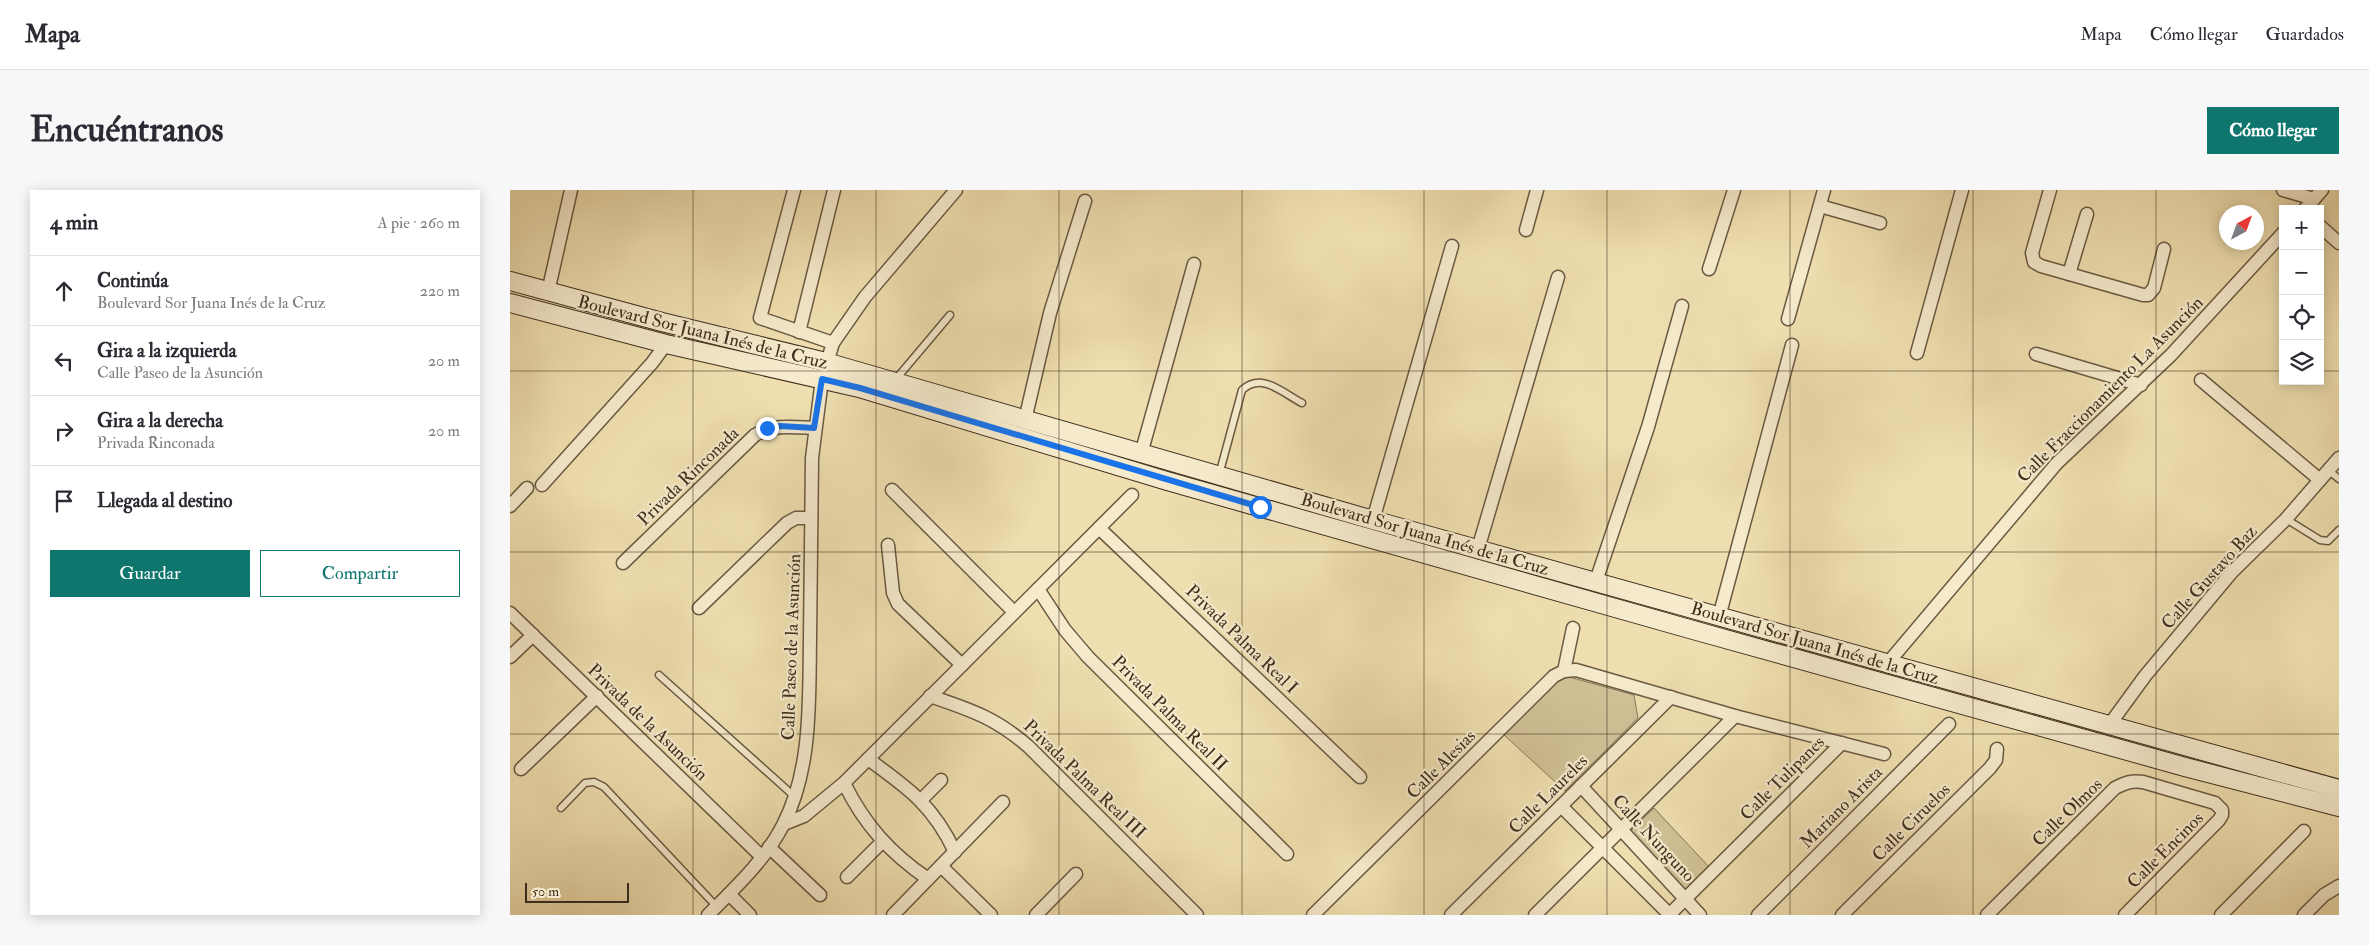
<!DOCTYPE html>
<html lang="es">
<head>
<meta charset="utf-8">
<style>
  :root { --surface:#fff; --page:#f7f7f7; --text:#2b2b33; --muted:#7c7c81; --line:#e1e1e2; --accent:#0f766e }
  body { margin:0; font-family:"IM FELL Double Pica",serif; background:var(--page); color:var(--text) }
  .controls { position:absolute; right:15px; top:15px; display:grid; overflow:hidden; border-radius:0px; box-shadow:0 2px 12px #0003 }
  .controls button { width:45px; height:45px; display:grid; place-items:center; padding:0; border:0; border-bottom:1px solid var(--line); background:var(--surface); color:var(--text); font:25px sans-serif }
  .compass { position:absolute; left:1709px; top:15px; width:45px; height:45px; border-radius:50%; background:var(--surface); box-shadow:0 2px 12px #0003; rotate:41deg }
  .scale { position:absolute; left:15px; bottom:12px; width:104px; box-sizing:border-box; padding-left:5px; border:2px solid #3f2e1d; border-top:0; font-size:14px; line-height:18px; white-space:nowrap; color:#3f2e1d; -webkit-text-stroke:4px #f5eacc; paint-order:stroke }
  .stop { position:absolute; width:15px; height:15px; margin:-11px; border:4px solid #1a73e8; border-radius:50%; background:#fff }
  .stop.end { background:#1a73e8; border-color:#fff; box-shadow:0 1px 5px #0008 }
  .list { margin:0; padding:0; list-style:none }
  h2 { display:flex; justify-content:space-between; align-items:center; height:65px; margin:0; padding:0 20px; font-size:21px }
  h2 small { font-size:16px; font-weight:400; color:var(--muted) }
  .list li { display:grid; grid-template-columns:32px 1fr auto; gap:15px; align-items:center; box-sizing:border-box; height:70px; padding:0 20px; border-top:1px solid var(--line) }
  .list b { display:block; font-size:19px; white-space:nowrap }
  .list p { margin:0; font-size:16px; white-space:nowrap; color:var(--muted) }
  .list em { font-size:16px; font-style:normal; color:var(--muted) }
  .actions { display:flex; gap:10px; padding:15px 20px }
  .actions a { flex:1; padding:11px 0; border:1px solid var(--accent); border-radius:0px; text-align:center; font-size:18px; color:var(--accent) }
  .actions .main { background:var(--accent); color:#fff }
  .icon { flex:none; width:28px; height:28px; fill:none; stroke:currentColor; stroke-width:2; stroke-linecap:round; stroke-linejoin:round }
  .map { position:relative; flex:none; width:1829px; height:725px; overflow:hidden; border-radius:0px }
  header { display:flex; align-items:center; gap:30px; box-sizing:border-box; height:70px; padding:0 25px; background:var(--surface); border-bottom:1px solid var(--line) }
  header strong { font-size:24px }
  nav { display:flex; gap:28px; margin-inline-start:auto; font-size:18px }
  .intro { display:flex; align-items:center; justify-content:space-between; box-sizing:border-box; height:120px; padding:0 30px }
  h1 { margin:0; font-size:35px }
  .button { padding:12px 22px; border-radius:0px; background:var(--accent); color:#fff; font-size:18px; font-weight:700 }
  main { display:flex; gap:30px; padding:0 30px }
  aside { flex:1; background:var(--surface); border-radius:0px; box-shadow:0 2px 12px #0003 }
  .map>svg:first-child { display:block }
  .green { fill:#d1c197; stroke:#88785a }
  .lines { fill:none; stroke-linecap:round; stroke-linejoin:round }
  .lane-casing { stroke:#6b5a42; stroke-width:9 }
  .street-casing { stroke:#6b5a42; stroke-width:15 }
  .secondary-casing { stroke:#3f2e1d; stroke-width:20 }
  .lane { stroke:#f5eacc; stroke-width:6 }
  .street { stroke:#f5eacc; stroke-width:12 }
  .secondary { stroke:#f5eacc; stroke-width:18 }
  .route { stroke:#1a73e8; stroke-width:6 }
  .grid { fill:none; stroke:#3f2e1d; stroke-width:1; stroke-opacity:0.55 }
  .labels { text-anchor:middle; stroke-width:4.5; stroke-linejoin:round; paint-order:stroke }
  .street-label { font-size:18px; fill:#3f2e1d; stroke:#f5eacc }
</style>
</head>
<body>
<header>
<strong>Mapa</strong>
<nav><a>Mapa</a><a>Cómo llegar</a><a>Guardados</a></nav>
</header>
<div class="intro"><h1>Encuéntranos</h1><a class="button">Cómo llegar</a></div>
<main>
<aside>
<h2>4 min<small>A pie · 260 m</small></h2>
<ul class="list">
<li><svg class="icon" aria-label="ahead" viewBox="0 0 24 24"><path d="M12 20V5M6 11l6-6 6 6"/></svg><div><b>Continúa</b><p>Boulevard Sor Juana Inés de la Cruz</p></div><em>220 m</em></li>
<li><svg class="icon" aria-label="left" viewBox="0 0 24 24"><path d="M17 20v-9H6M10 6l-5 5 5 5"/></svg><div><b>Gira a la izquierda</b><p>Calle Paseo de la Asunción</p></div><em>20 m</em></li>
<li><svg class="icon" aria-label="right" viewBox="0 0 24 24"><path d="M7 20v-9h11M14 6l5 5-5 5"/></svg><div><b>Gira a la derecha</b><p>Privada Rinconada</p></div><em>20 m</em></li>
<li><svg class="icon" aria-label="arrive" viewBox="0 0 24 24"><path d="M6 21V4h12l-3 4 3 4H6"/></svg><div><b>Llegada al destino</b></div></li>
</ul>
<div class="actions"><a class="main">Guardar</a><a>Compartir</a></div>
</aside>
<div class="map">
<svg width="1829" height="725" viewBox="0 0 1829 725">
  <rect width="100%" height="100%" fill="#efdfb0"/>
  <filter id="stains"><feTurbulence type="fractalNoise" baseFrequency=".004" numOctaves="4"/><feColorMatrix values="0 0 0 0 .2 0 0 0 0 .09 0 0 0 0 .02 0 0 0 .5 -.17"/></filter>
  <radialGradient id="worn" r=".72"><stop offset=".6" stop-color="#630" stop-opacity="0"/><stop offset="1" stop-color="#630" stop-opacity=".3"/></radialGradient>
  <g class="green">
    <polygon points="1052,485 1124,505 1128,528 1055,601 993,544"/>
    <polygon points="1144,618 1201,679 1175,703 1118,643"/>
  </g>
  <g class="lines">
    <g class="lane-casing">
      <g id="lane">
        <polyline points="386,189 440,125"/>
        <polyline points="1818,280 1829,289"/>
        <path d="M709 285 732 200C752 182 771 202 792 213"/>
        <polyline points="1776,329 1810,350 1818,351 1829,340"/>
        <polyline points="149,485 284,606"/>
        <polyline points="51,618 75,593 84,592 94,597 207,717"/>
      </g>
    </g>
    <g class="street-casing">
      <g id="street">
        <polyline points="284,0 250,128 323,153"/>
        <polyline points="1540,0 1522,63 1524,72 1531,76 1633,105 1638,105 1644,98 1654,59"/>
        <polyline points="1773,0 1804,9"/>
        <polyline points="1310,16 1370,33"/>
        <polyline points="1795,19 1812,0"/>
        <polyline points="1810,36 1829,53"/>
        <polyline points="1016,40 1027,0"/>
        <polyline points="1199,79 1224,0"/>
        <polyline points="1559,84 1577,24"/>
        <polyline points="38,102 61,0"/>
        <polyline points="1278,129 1314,0"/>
        <polyline points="289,142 324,0"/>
        <polyline points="1407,163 1452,0"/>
        <polyline points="1526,164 1631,195"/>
        <polyline points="1691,190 1810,290"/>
        <polyline points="515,230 540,123 575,11"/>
        <polyline points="631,264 684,74"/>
        <polyline points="32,295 142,173 156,154"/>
        <polyline points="382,300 504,422"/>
        <polyline points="0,316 17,298"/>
        <polyline points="863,330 942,56"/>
        <polyline points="589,338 850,587"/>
        <polyline points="378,355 383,403 388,414 452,475"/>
        <polyline points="968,359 1048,87"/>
        <path d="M113 373 245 245C264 234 283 237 304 238"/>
        <polyline points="1086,391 1138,237 1172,116"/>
        <polyline points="528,399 555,440 578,467 777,664"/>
        <polyline points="189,418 277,333 286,328 301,328"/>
        <polyline points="0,423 252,667"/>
        <polyline points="1209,427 1282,155"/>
        <polyline points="0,467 23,445"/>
        <polyline points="1377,474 1547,273 1661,165 1773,43"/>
        <polyline points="1054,481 1066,480 1225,526 1374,564"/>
        <path d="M420 506C461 520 486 528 519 557L687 725"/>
        <polyline points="1600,534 1635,486 1722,382 1776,329 1829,268"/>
        <path d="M358 569C398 598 423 615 445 662"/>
        <polyline points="11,579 87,506"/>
        <path d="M334 593C354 634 380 663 418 689"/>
        <polyline points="1071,596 1190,725"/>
        <polyline points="411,610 431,590"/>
        <polyline points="1051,616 1160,725"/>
        <polyline points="274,634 294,626 334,593 622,305"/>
        <polyline points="259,657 310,705"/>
        <polyline points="431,676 481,725"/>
        <polyline points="337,687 372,652"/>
        <polyline points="219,704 240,725"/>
        <path d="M198 725C225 698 256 669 273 635 302 579 299 511 300 449 301 389 301 328 302 268L312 189 323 153 355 107 446 0"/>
        <polyline points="383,725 493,612"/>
        <polyline points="526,725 566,684"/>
        <polyline points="803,725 1044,486 1054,481 1063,438"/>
        <polyline points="941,725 1161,507"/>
        <polyline points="1025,725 1225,526"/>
        <polyline points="1159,725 1332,553"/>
        <polyline points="1248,725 1439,534"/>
        <polyline points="1332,725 1480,578 1486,570 1487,559"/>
        <path d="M1477 725 1605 598C1615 593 1622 590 1633 592L1705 613 1712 620V625L1709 630 1615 725"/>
        <polyline points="1711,725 1794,641"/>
        <polyline points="1794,725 1814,705 1829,696"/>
      </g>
    </g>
    <g class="secondary-casing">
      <g id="secondary">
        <polyline points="0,91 152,132 316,172 863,330 1829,599"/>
        <polyline points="0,113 156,154 349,198 657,291 1183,440 1675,577 1829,617"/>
      </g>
    </g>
    <use href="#lane" class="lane"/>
    <use href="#street" class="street"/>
    <use href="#secondary" class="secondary"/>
  </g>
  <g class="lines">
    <polyline class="route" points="257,238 270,236 304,238 312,189 350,198 750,317"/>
  </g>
  <path class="grid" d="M183 0V725M366 0V725M549 0V725M732 0V725M914 0V725M1097 0V725M1280 0V725M1463 0V725M1646 0V725M0 181H1773M1810 181H1829M0 362H1829M0 544H1829"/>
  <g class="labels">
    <g class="street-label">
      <text transform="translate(193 142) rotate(14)" y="6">Boulevard Sor Juana Inés de la Cruz</text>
      <text transform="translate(1600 199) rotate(-45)" y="6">Calle Fraccionamiento La Asunción</text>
      <text transform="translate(178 286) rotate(-44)" y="6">Privada Rinconada</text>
      <text transform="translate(915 344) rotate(16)" y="6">Boulevard Sor Juana Inés de la Cruz</text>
      <text transform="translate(1699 387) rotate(-48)" y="6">Calle Gustavo Baz</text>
      <text transform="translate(732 449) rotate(44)" y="6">Privada Palma Real I</text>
      <text transform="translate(1305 453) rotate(16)" y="6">Boulevard Sor Juana Inés de la Cruz</text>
      <text transform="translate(281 457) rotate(-88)" y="6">Calle Paseo de la Asunción</text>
      <text transform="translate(660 523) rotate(45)" y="6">Privada Palma Real II</text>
      <text transform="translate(138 532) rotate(44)" y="6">Privada de la Asunción</text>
      <text transform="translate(931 574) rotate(-45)" y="6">Calle Alesias</text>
      <text transform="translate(1272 588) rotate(-45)" y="6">Calle Tulipanes</text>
      <text transform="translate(575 589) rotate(44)" y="6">Privada Palma Real III</text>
      <text transform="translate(1038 604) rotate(-45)" y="6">Calle Laureles</text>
      <text transform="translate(1331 617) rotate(-45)" y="6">Mariano Arista</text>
      <text transform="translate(1557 622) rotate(-44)" y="6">Calle Olmos</text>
      <text transform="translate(1401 632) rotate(-45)" y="6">Calle Ciruelos</text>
      <text transform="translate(1144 648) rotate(47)" y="6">Calle Nunguno</text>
      <text transform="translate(1655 660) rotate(-45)" y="6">Calle Encinos</text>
    </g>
  </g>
  <rect width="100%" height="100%" filter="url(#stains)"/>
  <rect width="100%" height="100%" fill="url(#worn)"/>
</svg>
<div class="controls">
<button>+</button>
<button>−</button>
<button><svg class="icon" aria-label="locate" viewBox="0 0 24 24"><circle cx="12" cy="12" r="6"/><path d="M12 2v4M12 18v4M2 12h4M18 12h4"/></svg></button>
<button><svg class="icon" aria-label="layers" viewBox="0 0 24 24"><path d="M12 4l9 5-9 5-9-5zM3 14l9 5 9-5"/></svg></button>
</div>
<svg class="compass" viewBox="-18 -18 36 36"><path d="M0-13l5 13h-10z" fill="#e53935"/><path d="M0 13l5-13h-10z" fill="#7c7c81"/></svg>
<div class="scale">50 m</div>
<div class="stop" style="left:750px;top:317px"></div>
<div class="stop end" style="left:257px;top:238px"></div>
</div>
</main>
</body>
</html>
